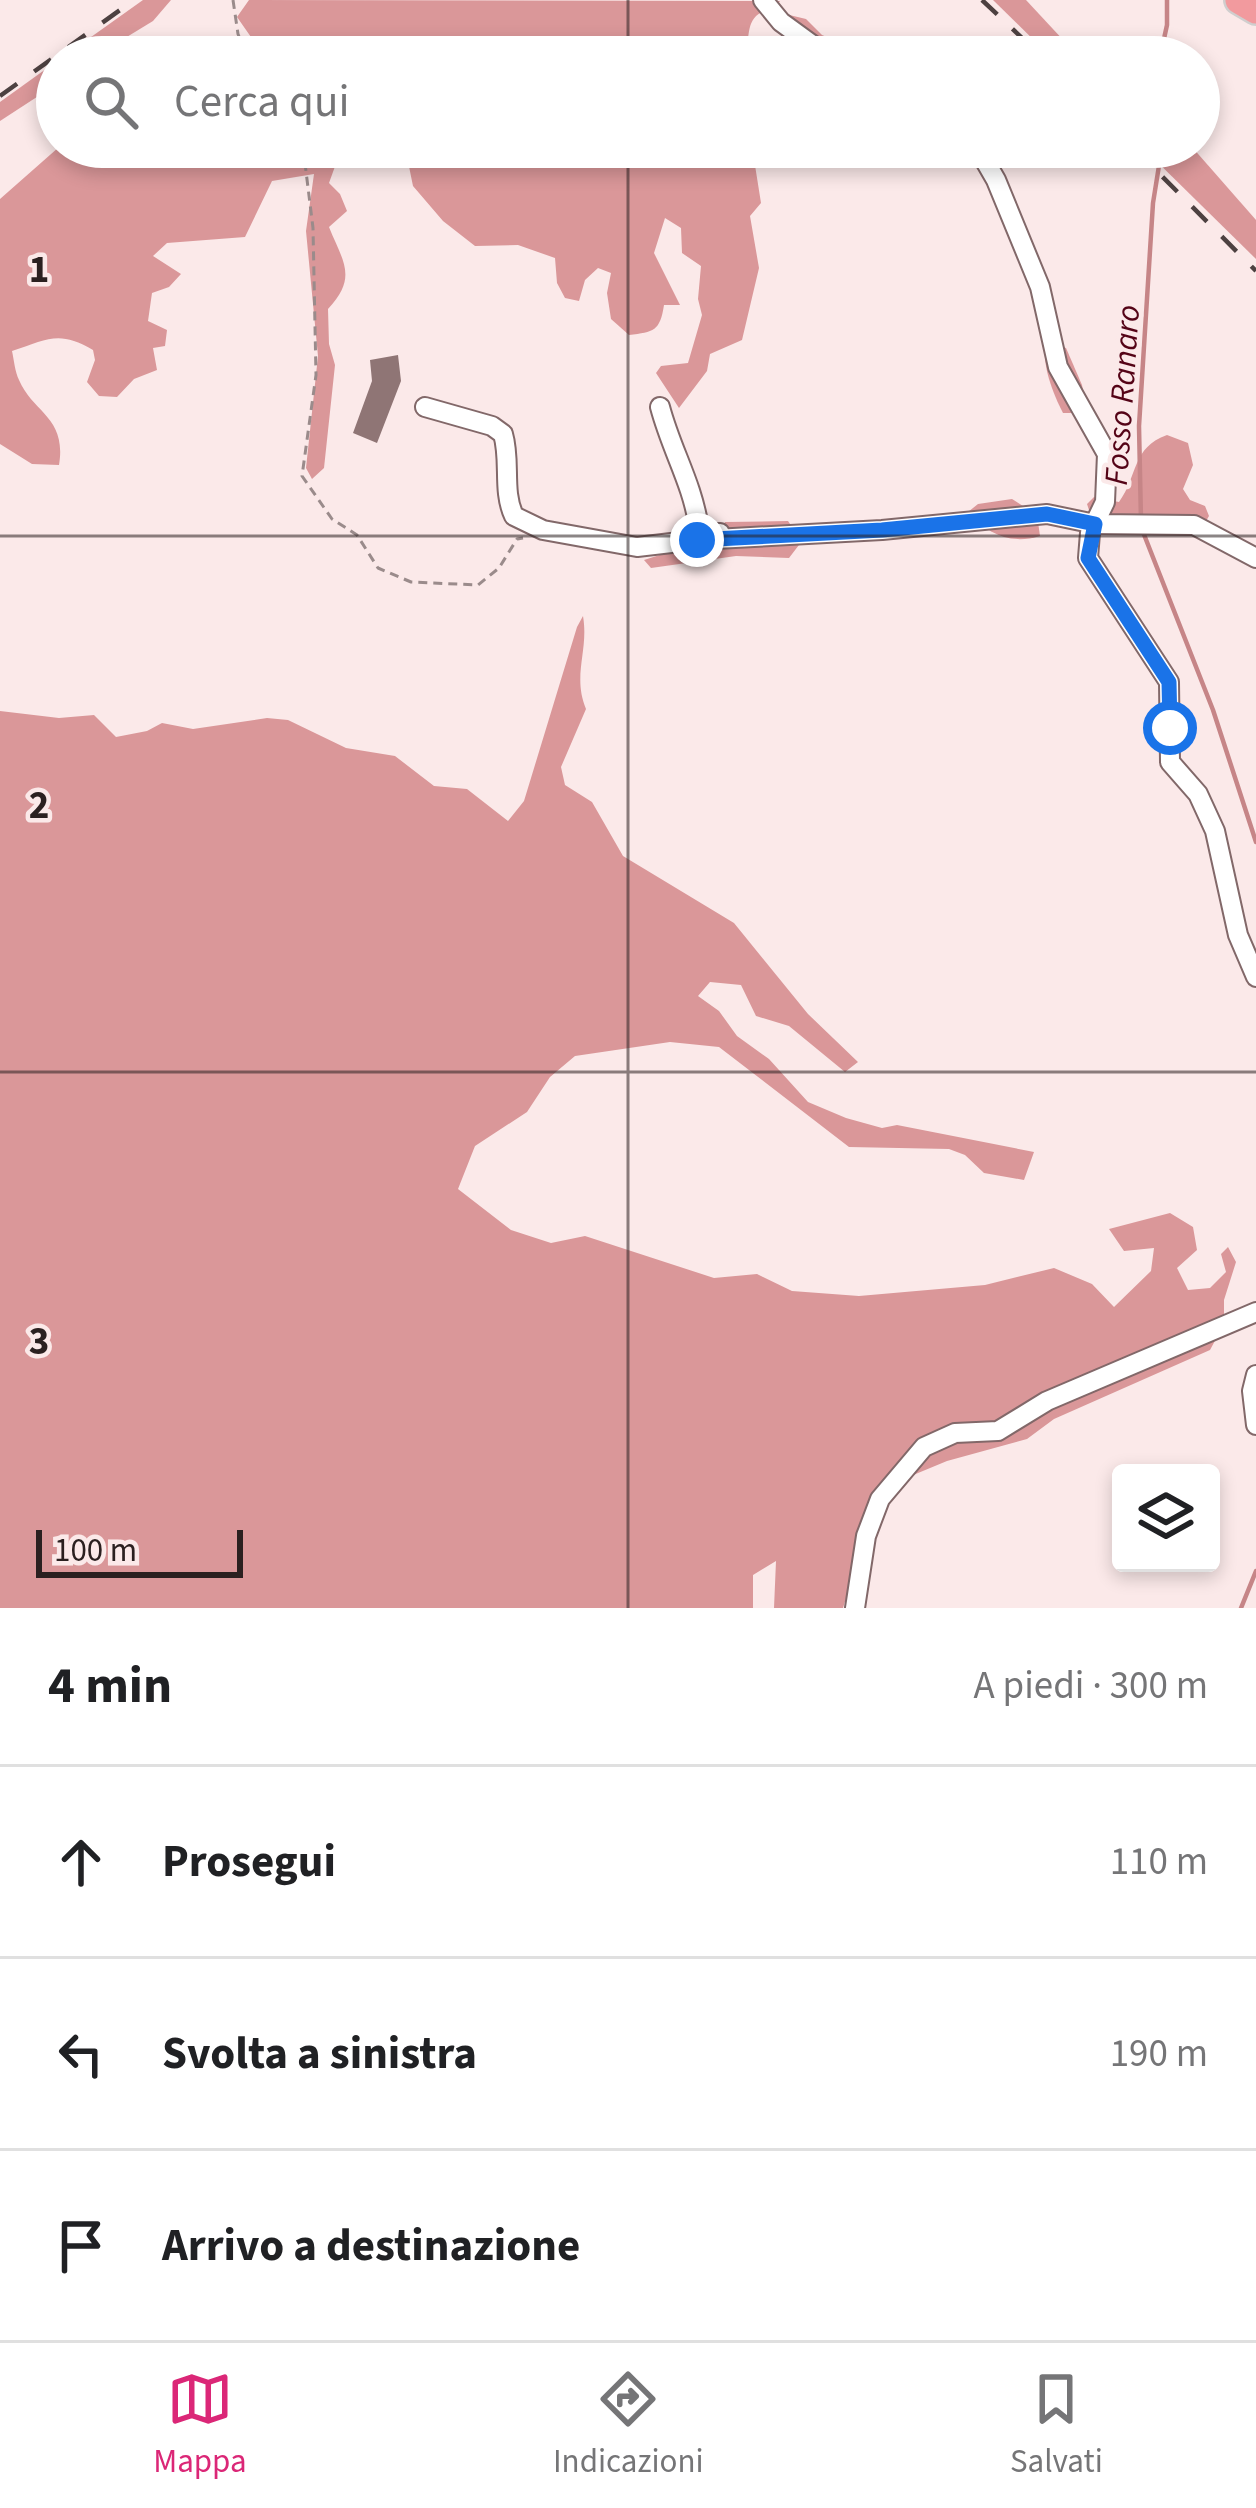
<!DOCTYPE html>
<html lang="it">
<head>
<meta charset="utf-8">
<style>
  :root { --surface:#fff; --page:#f6f6f6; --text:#202124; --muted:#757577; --line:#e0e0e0; --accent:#db2777 }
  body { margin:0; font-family:"Source Sans 3",sans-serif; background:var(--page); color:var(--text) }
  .controls { position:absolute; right:36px; bottom:36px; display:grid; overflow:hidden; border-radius:12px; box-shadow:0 6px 18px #0003 }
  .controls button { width:108px; height:108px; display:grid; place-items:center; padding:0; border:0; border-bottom:3px solid var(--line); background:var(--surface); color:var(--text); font:60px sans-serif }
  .scale { position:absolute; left:36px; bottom:30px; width:207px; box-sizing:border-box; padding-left:12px; border:6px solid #2b2020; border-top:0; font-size:33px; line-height:42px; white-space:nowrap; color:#2b2020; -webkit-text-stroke:9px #fbe9e9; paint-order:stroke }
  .stop { position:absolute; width:36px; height:36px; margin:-27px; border:9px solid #1a73e8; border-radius:50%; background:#fff }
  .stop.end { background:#1a73e8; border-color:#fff; box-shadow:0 3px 12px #0008 }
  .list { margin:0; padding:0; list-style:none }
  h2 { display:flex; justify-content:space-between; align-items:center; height:156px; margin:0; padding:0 48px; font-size:51px }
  h2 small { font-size:39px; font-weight:400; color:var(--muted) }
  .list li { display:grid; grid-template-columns:78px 1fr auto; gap:36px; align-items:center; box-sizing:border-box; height:192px; padding:0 48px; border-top:3px solid var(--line) }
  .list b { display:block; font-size:45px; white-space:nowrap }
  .list em { font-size:39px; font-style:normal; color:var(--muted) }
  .icon { flex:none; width:66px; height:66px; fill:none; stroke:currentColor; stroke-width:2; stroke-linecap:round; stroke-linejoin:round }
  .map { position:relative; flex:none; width:1256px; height:1608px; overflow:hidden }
  .search { position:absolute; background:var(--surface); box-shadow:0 6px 18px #0003; left:36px; right:36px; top:36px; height:132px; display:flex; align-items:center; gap:30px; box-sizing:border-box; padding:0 42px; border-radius:66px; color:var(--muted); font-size:45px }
  .sheet { height:732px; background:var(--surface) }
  nav { display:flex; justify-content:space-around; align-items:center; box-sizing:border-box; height:168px; border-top:3px solid var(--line); background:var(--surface); font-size:33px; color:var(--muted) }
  nav a { display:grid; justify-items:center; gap:6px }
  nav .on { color:var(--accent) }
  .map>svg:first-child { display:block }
  .forest { fill:#da9799 }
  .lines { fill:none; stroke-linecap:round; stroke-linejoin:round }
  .stream { stroke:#c68587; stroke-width:4.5 }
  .building { fill:#8f7575 }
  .minor-casing { stroke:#826869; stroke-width:22 }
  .highway-casing { stroke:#d0cece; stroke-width:32 }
  .path { stroke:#9a8b8b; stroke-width:3; stroke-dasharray:9 6; stroke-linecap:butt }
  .minor { stroke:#fff; stroke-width:18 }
  .highway { stroke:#f29a9e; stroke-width:27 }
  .rail { stroke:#4d4141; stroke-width:4.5; stroke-dasharray:21 21; stroke-linecap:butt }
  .route { stroke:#1a73e8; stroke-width:15 }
  .grid { fill:none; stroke:#2b2020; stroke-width:3; stroke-opacity:0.55 }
  .labels { text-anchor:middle; stroke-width:9; stroke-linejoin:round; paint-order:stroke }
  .water-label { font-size:33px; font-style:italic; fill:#540316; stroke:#fbe9e9 }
  .grid-label { font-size:39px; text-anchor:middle; font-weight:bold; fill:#2b2020; stroke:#fbe9e9; stroke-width:9; stroke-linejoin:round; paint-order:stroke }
</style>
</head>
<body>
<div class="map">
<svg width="1256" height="1608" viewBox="0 0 1256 1608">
  <rect width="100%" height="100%" fill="#fbe9e9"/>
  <g class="forest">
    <polygon points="143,0 171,0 153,21 94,57 63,57"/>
    <path d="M249 0 780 1 775 8C745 13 750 31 746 57H259L258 47 237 17Z"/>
    <polygon points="993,0 1026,0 1079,57 1051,57"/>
    <path d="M781 13 806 19 822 35 874 57C836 57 795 64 774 24Z"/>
    <polygon points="57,61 57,78 43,93 0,121 0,102"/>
    <path d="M59 147H342L329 183 340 194 347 211 329 227C343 262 358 277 328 309L329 344 335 365 324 468 312 479 306 468 318 356 306 231 314 174 272 181 245 237 167 243 153 256 181 274 169 287 152 293 148 321 167 330 165 346 153 348 157 370 134 379 117 397 99 396 87 382 95 360 93 350C59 330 48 339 12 351 14 360 15 372 19 380 33 413 67 417 59 465L32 464 0 444V199Z"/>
    <path d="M405 147H758L754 159 761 203 750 216 759 268 742 340 710 354 707 371 679 408 656 373 661 366 688 363 702 315 698 299 701 266 682 253 681 228 665 218 654 253 680 305H664C660 331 654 332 629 335L611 319 607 293 611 273 598 268 585 280 579 301 565 298 557 283 555 258 518 245 475 246 443 221 413 186Z"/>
    <polygon points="1142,147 1192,147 1256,220 1256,259"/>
    <path d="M1046 343 1066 348 1082 385 1086 406 1078 413H1063C1053 394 1041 363 1046 343Z"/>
    <path d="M1167 435 1188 443 1193 465 1183 489 1190 500 1205 506 1209 516 1206 521 1102 517 1090 513 1087 504 1094 497 1119 502C1138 476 1132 447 1167 435Z"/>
    <path d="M1012 499 1037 515 1040 536C1010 545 988 534 968 512L978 504Z"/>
    <polygon points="788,521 802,541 789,558 736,556 651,568 644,560 719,536 725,522"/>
    <path d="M583 616C589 651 572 675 586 709L561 767 565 785 592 802 623 856 734 923 808 1014 858 1062 845 1072 789 1026 756 1016 741 985 710 982 698 996 719 1011 737 1036 769 1059 808 1102 846 1118 882 1128 897 1125 1034 1152 1024 1180 984 1173 965 1155 949 1149 849 1147 719 1047 670 1042 575 1056 550 1077 527 1112 475 1146 458 1189 511 1230 551 1243 585 1236 714 1278 757 1274 792 1291 859 1296 985 1285 1054 1268 1092 1284 1114 1307 1151 1271 1154 1248 1124 1251 1109 1229 1170 1213 1193 1227 1197 1250 1177 1268 1188 1290 1210 1288 1226 1272 1221 1254 1228 1247 1236 1262 1224 1300V1324L1210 1350 1054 1419 1027 1439 947 1461 906 1478 867 1528 843 1608H774L776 1561 753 1575V1608H0V711L59 718 94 715 116 737 147 731 162 723 193 729 267 718 288 720 346 748 395 756 434 786 467 789 508 821 524 801 577 627Z"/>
  </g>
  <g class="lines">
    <g class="stream">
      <polyline points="1160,57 1167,25 1167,0"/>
      <polyline points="1141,521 1139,426 1153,203 1162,147"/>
      <polyline points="1143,532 1213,710 1256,842"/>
      <polyline points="1241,1608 1256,1571"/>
    </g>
  </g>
  <polygon class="building" points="398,355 401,381 377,443 353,433 372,381 370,360"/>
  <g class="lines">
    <g class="minor-casing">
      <g id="minor">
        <polyline points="763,0 781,22 829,57"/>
        <polyline points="977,147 996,180 1040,287 1058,367 1107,454 1105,502 1090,533 1088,558 1169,682 1170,762 1198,794 1215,831 1238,935 1256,977"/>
        <path d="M425 407 492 426 503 434C511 461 502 491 514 516L543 530 637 547 697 540 882 530 1047 514 1095 524 1194 525 1256 558"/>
        <path d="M660 407C672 452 692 482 699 528L706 533H720"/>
        <polyline points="1256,1375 1252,1391 1256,1425"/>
        <polyline points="855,1608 866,1536 880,1499 924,1447 955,1433 998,1431 1047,1401 1256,1312"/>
      </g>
    </g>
    <g class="highway-casing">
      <polyline id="highway" points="1239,0 1256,10"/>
    </g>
    <g class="path">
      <polyline points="233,0 238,34 247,57"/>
      <polyline points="303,147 313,228 316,375 302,476 332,519 357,535 378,568 411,582 478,585 499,568 517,539 523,538"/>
    </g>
    <use href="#minor" class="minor"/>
    <use href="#highway" class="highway"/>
    <g class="rail">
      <polyline points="982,0 1042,57"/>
      <polyline points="0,96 134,0"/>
      <polyline points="1133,147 1256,271"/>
    </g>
  </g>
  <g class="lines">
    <polyline class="route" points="697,540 882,530 1047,514 1095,524 1088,558 1169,682 1170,728"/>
  </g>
  <path class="grid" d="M628 0V57M628 147V1608M0 536H1256M0 1072H1256"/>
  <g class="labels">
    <g class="water-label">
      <text transform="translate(1121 395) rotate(-86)" y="12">Fosso Ranaro</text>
    </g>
  </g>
  <g class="grid-label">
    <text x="39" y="282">1</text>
    <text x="39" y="818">2</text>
    <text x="39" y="1354">3</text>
  </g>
</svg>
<div class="controls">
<button><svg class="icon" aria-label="layers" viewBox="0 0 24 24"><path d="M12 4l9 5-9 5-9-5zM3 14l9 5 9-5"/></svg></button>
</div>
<div class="scale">100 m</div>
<div class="stop" style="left:1170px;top:728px"></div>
<div class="stop end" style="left:697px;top:540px"></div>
<div class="search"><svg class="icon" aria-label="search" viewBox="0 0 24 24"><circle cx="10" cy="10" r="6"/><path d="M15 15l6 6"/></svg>Cerca qui</div>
</div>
<section class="sheet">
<h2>4 min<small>A piedi · 300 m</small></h2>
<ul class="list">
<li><svg class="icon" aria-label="ahead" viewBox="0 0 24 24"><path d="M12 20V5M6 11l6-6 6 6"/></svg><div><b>Prosegui</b></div><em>110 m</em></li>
<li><svg class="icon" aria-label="left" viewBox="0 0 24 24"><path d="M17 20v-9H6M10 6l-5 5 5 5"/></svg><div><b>Svolta a sinistra</b></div><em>190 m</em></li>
<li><svg class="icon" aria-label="arrive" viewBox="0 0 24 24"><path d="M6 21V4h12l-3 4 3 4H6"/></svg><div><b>Arrivo a destinazione</b></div></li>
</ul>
</section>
<nav>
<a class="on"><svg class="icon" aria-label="map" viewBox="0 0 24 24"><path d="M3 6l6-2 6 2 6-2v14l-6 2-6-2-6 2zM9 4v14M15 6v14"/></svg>Mappa</a>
<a><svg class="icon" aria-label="directions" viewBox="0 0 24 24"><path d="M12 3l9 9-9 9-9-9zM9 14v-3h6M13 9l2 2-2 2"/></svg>Indicazioni</a>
<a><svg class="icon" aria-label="saved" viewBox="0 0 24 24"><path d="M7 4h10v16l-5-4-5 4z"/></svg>Salvati</a>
</nav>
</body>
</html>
